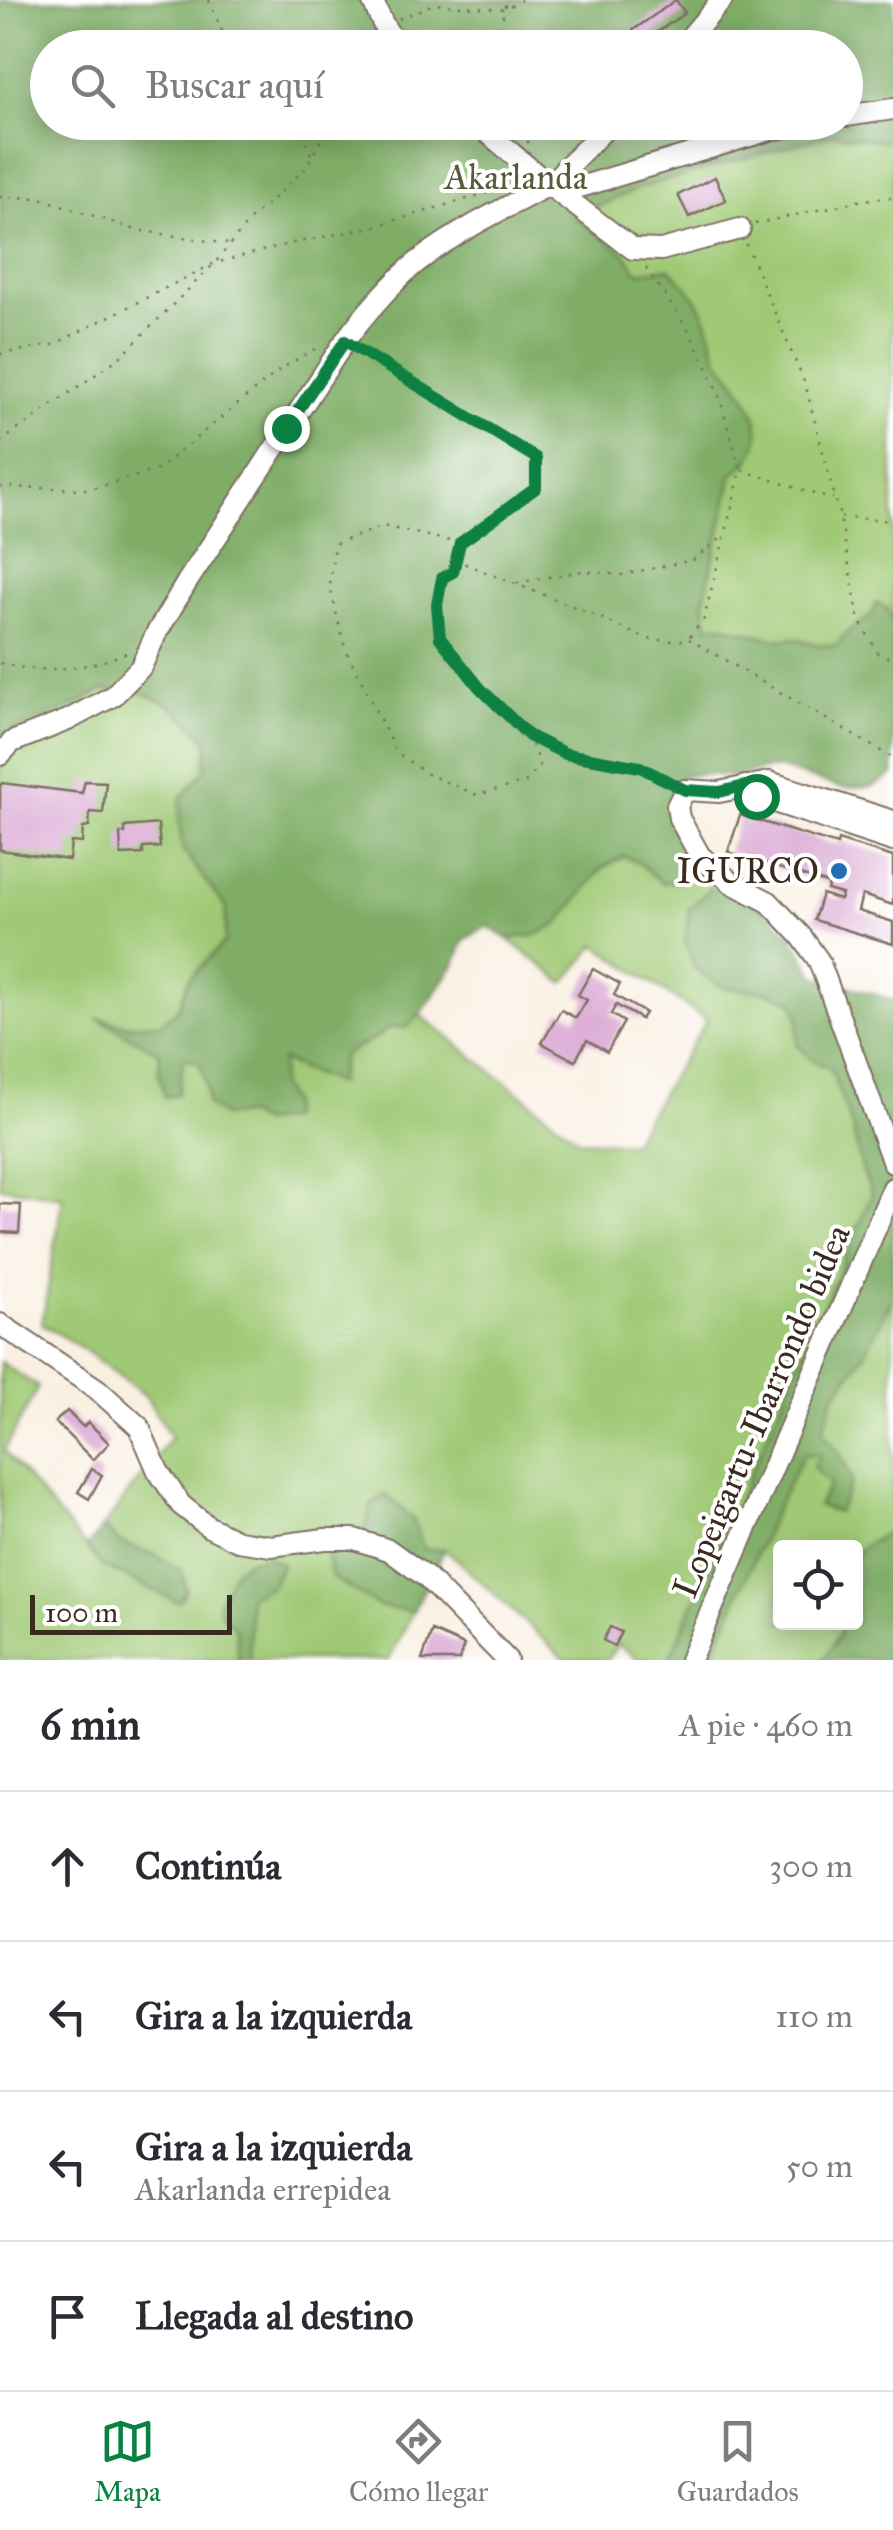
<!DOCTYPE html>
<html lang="es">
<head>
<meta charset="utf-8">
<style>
  :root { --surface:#fff; --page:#f7f7f7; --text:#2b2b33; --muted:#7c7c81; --line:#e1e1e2; --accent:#0b8043 }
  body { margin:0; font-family:"IM FELL Great Primer",serif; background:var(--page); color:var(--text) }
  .controls { position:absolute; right:30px; bottom:30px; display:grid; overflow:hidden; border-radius:10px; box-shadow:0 5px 25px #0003 }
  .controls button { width:90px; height:90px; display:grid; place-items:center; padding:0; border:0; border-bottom:2px solid var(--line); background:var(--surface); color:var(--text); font:50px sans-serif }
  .scale { position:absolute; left:30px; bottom:25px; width:202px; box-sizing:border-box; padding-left:10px; border:5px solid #3b2a1e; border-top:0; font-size:28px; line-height:35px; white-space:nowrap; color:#3b2a1e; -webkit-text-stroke:8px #fff; paint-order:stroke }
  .stop { position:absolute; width:30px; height:30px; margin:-22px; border:8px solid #0b8043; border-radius:50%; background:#fff }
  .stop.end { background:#0b8043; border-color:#fff; box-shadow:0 2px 10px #0008 }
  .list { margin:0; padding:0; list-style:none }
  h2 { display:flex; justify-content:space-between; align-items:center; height:130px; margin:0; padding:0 40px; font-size:42px }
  h2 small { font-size:32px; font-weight:400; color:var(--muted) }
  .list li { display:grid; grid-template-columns:65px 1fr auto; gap:30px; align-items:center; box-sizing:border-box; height:150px; padding:0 40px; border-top:2px solid var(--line) }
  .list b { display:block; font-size:38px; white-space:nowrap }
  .list p { margin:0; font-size:32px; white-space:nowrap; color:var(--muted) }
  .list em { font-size:32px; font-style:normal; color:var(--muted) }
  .icon { flex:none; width:55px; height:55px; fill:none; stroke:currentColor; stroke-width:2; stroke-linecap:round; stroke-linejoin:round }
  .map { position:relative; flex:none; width:893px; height:1660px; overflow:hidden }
  .search { position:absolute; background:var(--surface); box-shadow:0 5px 25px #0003; left:30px; right:30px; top:30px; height:110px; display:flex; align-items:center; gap:25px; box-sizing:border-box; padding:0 35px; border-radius:55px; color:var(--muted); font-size:38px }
  .sheet { height:730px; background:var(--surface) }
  nav { display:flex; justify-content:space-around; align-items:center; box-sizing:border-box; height:140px; border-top:2px solid var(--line); background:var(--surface); font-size:28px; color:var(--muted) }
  nav a { display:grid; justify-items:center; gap:5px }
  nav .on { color:var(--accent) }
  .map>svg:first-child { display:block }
  .green { fill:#9fc975; stroke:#6d7a4a; stroke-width:2.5 }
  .forest { fill:#7fad66; stroke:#5d6c42; stroke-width:2.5; fill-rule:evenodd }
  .building { fill:#dcabd5 }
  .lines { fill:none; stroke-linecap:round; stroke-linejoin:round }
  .minor-casing { stroke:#7e6f63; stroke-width:24 }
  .path { stroke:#7e6f63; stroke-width:2.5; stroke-dasharray:2.5 8; stroke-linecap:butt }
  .minor { stroke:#fff; stroke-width:20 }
  .route { stroke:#0b8043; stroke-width:12 }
  .poi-dot { fill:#1f6fb2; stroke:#fff; stroke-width:4 }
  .labels { text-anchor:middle; stroke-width:8; stroke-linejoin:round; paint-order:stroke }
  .park-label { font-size:35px; fill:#595a38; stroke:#fff }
  .poi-label { font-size:35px; fill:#3b2a1e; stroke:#fff; text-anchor:end }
  .street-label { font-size:35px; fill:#3b2a1e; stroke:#fff }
</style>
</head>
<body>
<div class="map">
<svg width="893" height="1660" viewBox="0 0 893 1660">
  <rect width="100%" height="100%" fill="#fff"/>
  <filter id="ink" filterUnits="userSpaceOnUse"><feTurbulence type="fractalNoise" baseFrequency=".01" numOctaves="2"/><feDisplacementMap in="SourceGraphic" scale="20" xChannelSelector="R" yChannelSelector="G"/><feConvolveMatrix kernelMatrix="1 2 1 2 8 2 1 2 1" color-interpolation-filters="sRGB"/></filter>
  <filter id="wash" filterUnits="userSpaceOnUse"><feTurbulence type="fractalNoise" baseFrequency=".0048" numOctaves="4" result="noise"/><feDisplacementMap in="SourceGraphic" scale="40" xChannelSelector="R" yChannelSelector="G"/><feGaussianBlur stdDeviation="2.25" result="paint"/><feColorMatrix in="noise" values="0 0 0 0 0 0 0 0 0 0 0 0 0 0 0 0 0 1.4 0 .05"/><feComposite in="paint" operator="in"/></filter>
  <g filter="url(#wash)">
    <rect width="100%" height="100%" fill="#f9f0e2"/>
    <g class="green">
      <polygon points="893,0 893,622 887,608 848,632 836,646 815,644 794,638 781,640 765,637 721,625 708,627 704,600 733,473 750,461 749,402 718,359 706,318 637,272 365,197 846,122 846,48 265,48"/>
      <path d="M103 690C115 691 131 689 143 693 170 701 191 721 208 742L205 770 181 798 183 850 226 908 225 942 189 979 178 1009 161 1023 126 1025 104 1019 160 1053 159 1074 178 1094 183 1057 199 1062 206 1084 208 1105 245 1115 264 1123 290 1102 280 1086 282 1060C306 1072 314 1079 341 1071L343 1055 379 1036 388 1028 407 1027 420 1015 579 1140 631 1143 707 1020 596 945 564 983 507 938 533 936 558 924 602 868 625 856 641 864 662 883 679 881 686 861 711 888 689 909 722 987 769 992 793 1001 799 1019 797 1044 810 1058 831 1069 852 1126 863 1171 872 1195 669 1660H639L618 1644 607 1660H566L445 1549 424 1550 413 1520 367 1530H320L380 1607 413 1611 389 1660H250L249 1595 281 1564 221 1614 236 1630 239 1660H0V1362L38 1387 4 1451 102 1566 154 1555 119 1542 103 1527 171 1437 145 1395 82 1348 42 1324 63 1197 0 1187V735L75 705Z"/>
      <polygon points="893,1297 893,1529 864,1546 856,1555 856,1548 780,1548 780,1622 841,1623 842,1627 829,1652 822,1660 710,1660 777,1506 803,1455 820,1453 830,1485 818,1506 838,1511 852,1481 842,1457 822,1432 833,1397 864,1355"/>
    </g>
    <g class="forest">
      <path d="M0 0H893V142L832 134 639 188 574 217 626 254 637 272 669 268C684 283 698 298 706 318 711 330 712 343 717 355 720 365 729 372 735 380 760 414 772 446 733 473L704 600 708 626 721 625 765 637 781 640 794 638 815 644 836 646 848 632 871 616 876 603 887 608 893 622V775L872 787 842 788 779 768 758 770 735 777 709 774 682 775 675 796 686 861 679 881 662 883 641 864 624 856 602 868 558 924 533 936 507 938 487 926 464 940 456 962 420 1015 407 1027 388 1028 379 1036 343 1055 338 1084 282 1060 280 1086 290 1102 289 1119 263 1123 245 1115 223 1116 208 1105 206 1084 199 1062 184 1058 178 1094 165 1097 159 1074 160 1053 97 1018 126 1025 161 1023 178 1009 189 979 225 942 226 908 183 850 179 824 181 798 205 770 208 742 193 725 171 706 142 692 103 690 75 705 0 735ZM48 48H846V122H48Z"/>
      <polygon points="711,888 751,899 791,934 815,976 893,1000 893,1297 864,1355 833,1397 823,1432 842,1457 852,1481 838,1512 818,1506 830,1485 813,1467 819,1454 803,1455 777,1506 710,1660 669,1660 872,1195 863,1171 852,1126 831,1069 810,1058 797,1044 799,1019 793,1001 769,992 722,987 695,969 685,942 689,909"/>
      <polygon points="385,1494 413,1520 424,1550 445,1549 413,1611 380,1607 332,1577 320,1530 366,1529 370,1507"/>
      <polygon points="103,1527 119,1542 154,1555 182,1571 186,1591 178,1602 102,1566 87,1547"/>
      <path d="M893 1529V1660H822C831 1650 841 1636 841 1623L856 1622V1555L864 1546Z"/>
      <polygon points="267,1557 282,1564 271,1586 249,1596 250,1660 239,1660 236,1630 221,1614 218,1603 234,1571 248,1560"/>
    </g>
    <g id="blocks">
      <g class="building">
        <polygon points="676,0 685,13 634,48 626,35"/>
        <polygon points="715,177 726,200 689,217 678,195"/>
        <polygon points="85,781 106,782 103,813 90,812 89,827 83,828 82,843 71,842 69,860 0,850 0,786 2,783 82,793"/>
        <polygon points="740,815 837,845 838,840 893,857 893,905 862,895 858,911 893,922 893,944 814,920 822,894 840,900 842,894 827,890 829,884 728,852"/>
        <polygon points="158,824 160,847 143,848 143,854 121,855 120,833 125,833 125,827"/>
        <polygon points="593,969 620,984 614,995 645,1013 641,1019 616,1005 611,1014 624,1022 607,1052 587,1040 575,1061 542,1043 561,1010 576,1018 587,1000 578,995"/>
        <polygon points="0,1204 21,1205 19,1233 0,1232"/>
        <polygon points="67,1411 83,1427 88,1422 109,1443 93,1460 55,1422"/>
        <polygon points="92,1469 102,1475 89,1499 78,1492"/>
        <polygon points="610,1627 621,1632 614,1646 603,1640"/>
        <polygon points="432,1631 464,1645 459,1660 422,1660"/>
      </g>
    </g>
  </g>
  <g filter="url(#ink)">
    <use href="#blocks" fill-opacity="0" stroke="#7e6f63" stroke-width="2.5"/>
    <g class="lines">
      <g class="minor-casing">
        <g id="minor">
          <polyline points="372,0 384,26 399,48"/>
          <polyline points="681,48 722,0"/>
          <polyline points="846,116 893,109"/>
          <polyline points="475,122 549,185 612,122"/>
          <polyline points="549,185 580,187 770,130 812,122"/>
          <polyline points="549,185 633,249 661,250 740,229"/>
          <path d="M0 755 12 742 68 720 113 696 141 667 156 634 187 582 345 341C361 318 397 277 420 260 459 230 505 208 549 185"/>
          <polyline points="745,786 756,796 893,841"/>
          <polyline points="893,821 769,782 719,792 685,790 677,806 679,818 700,856 732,883 769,902 801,936 819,961 893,1163"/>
          <polyline points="0,1324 97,1389 139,1427 158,1471 181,1505 209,1527 238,1541 271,1546 325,1539 354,1539 389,1550 426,1577 507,1660"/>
          <polyline points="690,1660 893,1188"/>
        </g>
      </g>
      <g class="path">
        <polyline points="209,0 226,41 232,48"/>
        <polyline points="399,19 433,4 505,9 521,0"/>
        <polyline points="497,48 506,0"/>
        <polyline points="299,122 311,154"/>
        <polyline points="518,122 529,144"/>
        <polyline points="0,197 40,198 136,230 229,244"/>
        <polyline points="755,224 863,200 893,197"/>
        <polyline points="746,244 805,384 840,517 859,620 878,653 893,659"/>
        <polyline points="646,268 688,329 716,386 741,470 704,619 688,639 675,641 646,639 590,613 465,564 442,578 437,605 440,638 479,688 529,735 566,754 640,767 671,783"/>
        <polyline points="358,350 536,458 536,487 460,543 454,569"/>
        <polyline points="0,354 53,345 215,263 289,244 376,226 504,188"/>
        <polyline points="0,442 119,358 215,263 249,221 305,169 331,122"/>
        <polyline points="742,470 820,496 833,498"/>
        <polyline points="0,487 91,489 157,470 282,368 319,347"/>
        <polyline points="841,517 893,521"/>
        <polyline points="459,543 383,526 334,544 330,587 345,648 396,752 427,774 477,795 526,782 539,765 529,735"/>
        <polyline points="517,583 582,571 621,575 693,560 723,537"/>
        <polyline points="689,639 893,758"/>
        <path d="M0 663C41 675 91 669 130 651"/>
      </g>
      <use href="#minor" class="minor"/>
    </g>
  </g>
  <g class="lines" filter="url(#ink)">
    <polyline class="route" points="286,428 345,341 536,458 536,488 460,543 453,572 442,578 437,605 440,638 480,688 529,736 566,754 640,767 685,790 719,792 745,786 756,796"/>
  </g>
  <circle class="poi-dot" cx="839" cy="871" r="10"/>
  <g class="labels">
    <g class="park-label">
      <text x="516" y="189">Akarlanda</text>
    </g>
    <g class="poi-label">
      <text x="819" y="883">IGURCO</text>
    </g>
    <g class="street-label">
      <text transform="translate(761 1411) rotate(-67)" y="12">Lopeigartu-Ibarrondo bidea</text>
    </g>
  </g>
</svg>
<div class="controls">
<button><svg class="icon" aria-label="locate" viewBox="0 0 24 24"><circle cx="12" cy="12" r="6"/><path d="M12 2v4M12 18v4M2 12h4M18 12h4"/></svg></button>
</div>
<div class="scale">100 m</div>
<div class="stop" style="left:756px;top:796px"></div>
<div class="stop end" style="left:286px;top:428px"></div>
<div class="search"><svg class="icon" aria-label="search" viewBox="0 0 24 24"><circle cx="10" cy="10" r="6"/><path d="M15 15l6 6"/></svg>Buscar aquí</div>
</div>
<section class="sheet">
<h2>6 min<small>A pie · 460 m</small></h2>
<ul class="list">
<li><svg class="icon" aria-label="ahead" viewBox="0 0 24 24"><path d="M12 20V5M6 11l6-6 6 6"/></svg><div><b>Continúa</b></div><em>300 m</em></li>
<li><svg class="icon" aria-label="left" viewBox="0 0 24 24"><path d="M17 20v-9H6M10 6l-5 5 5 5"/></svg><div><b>Gira a la izquierda</b></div><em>110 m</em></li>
<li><svg class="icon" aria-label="left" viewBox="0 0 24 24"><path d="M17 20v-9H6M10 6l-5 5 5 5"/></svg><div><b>Gira a la izquierda</b><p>Akarlanda errepidea</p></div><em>50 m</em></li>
<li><svg class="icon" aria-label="arrive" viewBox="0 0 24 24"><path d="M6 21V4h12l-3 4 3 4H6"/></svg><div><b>Llegada al destino</b></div></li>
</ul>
</section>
<nav>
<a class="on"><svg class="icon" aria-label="map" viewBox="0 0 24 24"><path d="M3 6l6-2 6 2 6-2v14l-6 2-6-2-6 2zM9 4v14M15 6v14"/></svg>Mapa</a>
<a><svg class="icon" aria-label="directions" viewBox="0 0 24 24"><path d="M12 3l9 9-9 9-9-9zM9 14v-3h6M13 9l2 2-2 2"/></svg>Cómo llegar</a>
<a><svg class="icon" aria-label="saved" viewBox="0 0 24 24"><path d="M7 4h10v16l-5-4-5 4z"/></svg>Guardados</a>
</nav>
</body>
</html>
